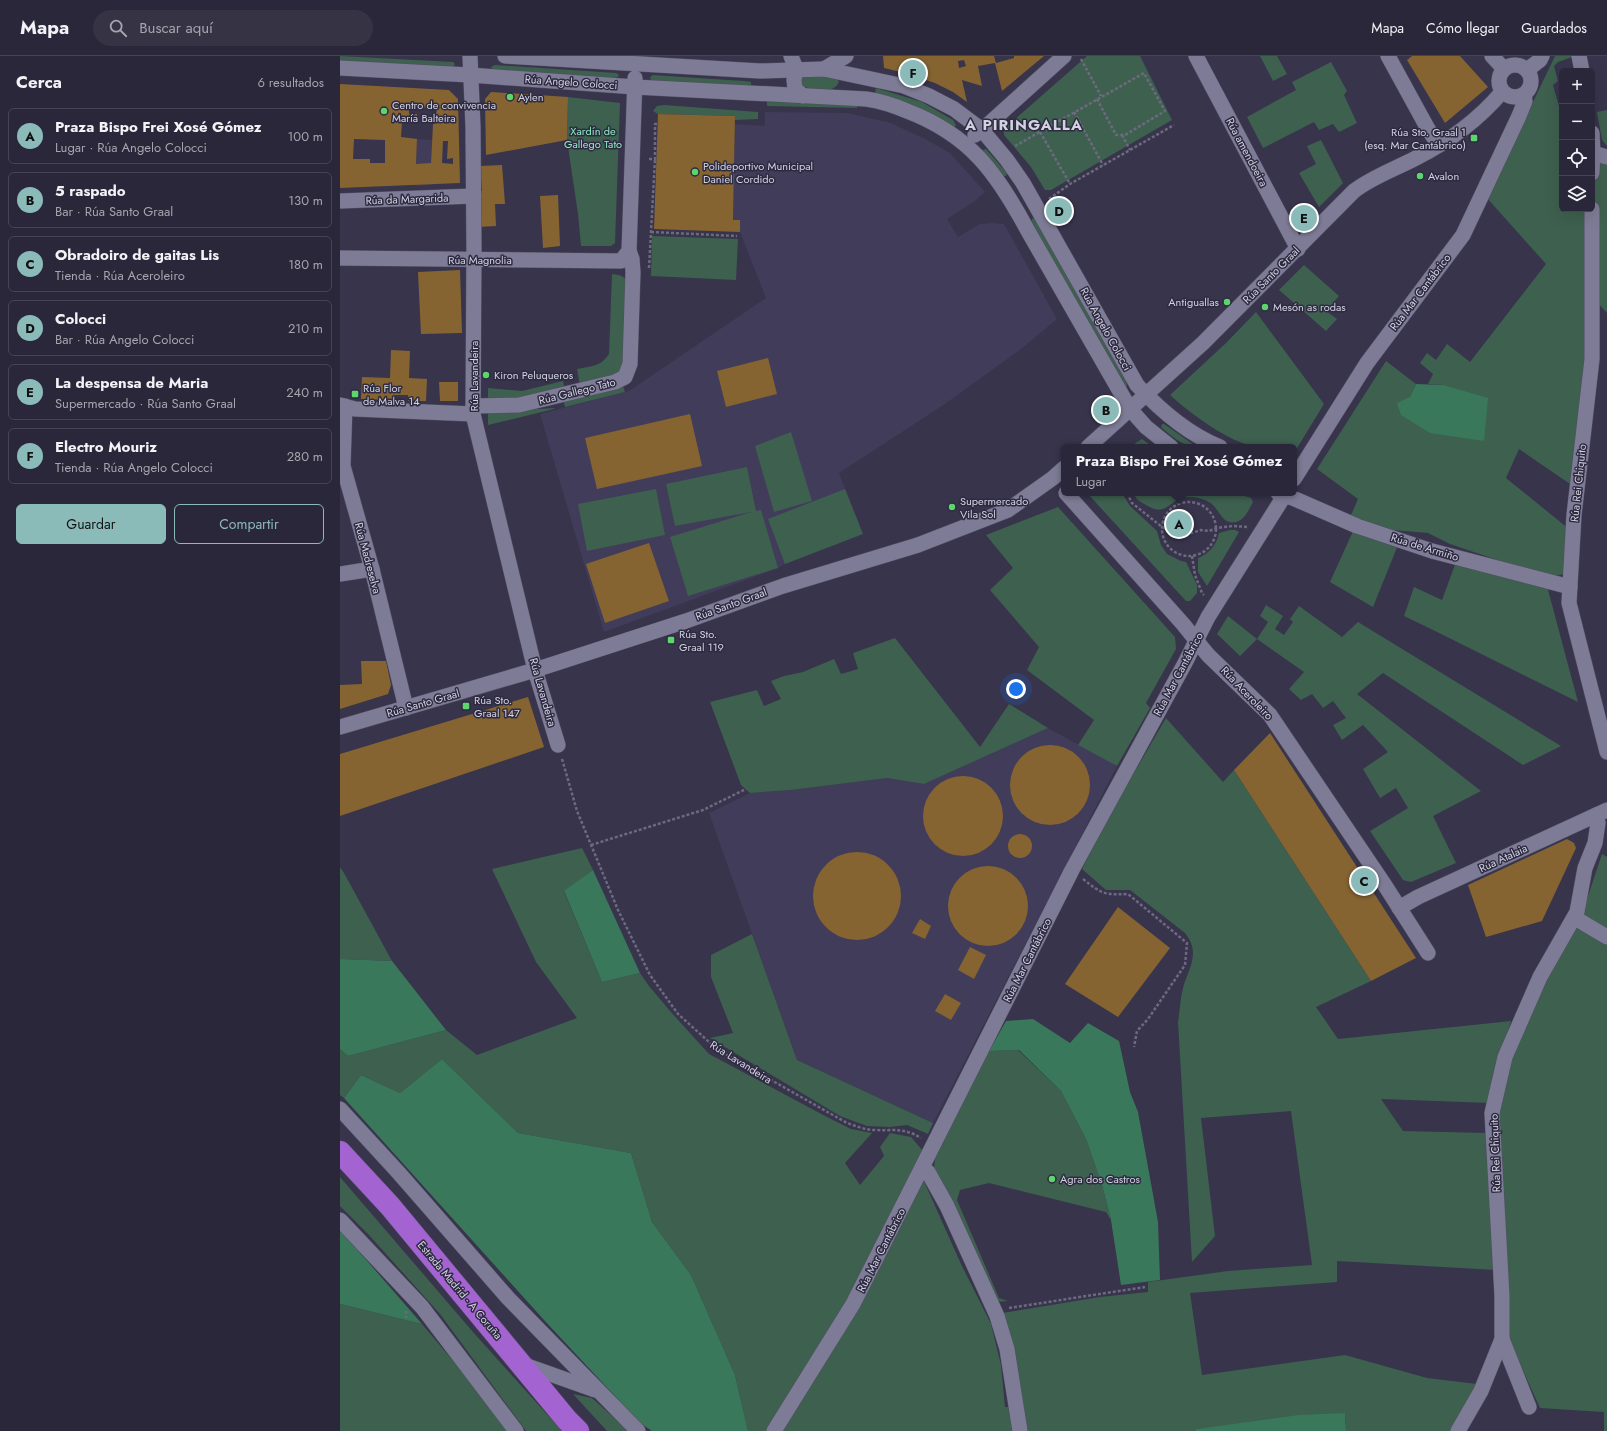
<!DOCTYPE html>
<html lang="es">
<head>
<meta charset="utf-8">
<style>
  :root { --surface:#292739; --page:#353344; --text:#f1f3f6; --muted:#a5a5ae; --line:#454453; --accent:#8bbbb9 }
  body { margin:0; font-family:Jost,sans-serif; background:var(--page); color:var(--text) }
  .controls { position:absolute; right:12px; top:12px; display:grid; overflow:hidden; border-radius:6px; box-shadow:0 4px 16px #0002 }
  .controls button { width:36px; height:36px; display:grid; place-items:center; padding:0; border:0; border-bottom:1px solid var(--line); background:var(--surface); color:var(--text); font:20px sans-serif }
  .you { position:absolute; left:676px; top:633px; width:14px; height:14px; margin:-10px; border:3px solid #fff; border-radius:50%; background:#1a73e8; box-shadow:0 0 0 6px #1a73e833 }
  .badge { display:grid; place-items:center; width:26px; height:26px; border-radius:50%; background:var(--accent); color:#111; font-size:13px; font-weight:700 }
  .pin { position:absolute; translate:-50% -50%; border:2px solid #fff; box-shadow:0 1px 4px #0006 }
  .popup { position:absolute; left:721px; top:388px; width:236px; height:52px; box-sizing:border-box; display:grid; place-content:center; border-radius:6px; background:var(--surface); filter:drop-shadow(0 1px 3px #0005); font-size:13px; white-space:nowrap; color:var(--muted) }
  .popup b { font-size:15px; color:var(--text) }
  .popup::after { content:''; position:absolute; left:50%; top:100%; margin-left:-8px; border:8px solid transparent; border-top-color:var(--surface) }
  .list { margin:0; padding:0; list-style:none }
  h2 { display:flex; justify-content:space-between; align-items:center; height:52px; margin:0; padding:0 16px; font-size:17px }
  h2 small { font-size:13px; font-weight:400; color:var(--muted) }
  .list li { display:grid; grid-template-columns:26px 1fr auto; gap:12px; align-items:center; box-sizing:border-box; height:56px; margin:0 8px 8px; padding:0 8px; border:1px solid var(--line); border-radius:6px }
  .list b { display:block; font-size:15px; white-space:nowrap }
  .list p { margin:0; font-size:13px; white-space:nowrap; color:var(--muted) }
  .list em { font-size:13px; font-style:normal; color:var(--muted) }
  .actions { display:flex; gap:8px; padding:12px 16px }
  .actions a { flex:1; padding:9px 0; border:1px solid var(--accent); border-radius:6px; text-align:center; font-size:14px; color:var(--accent) }
  .actions .main { background:var(--accent); color:#111 }
  .icon { flex:none; width:22px; height:22px; fill:none; stroke:currentColor; stroke-width:2; stroke-linecap:round; stroke-linejoin:round }
  .map { position:relative; flex:none; width:1267px; height:1375px; overflow:hidden }
  header { display:flex; align-items:center; gap:24px; box-sizing:border-box; height:56px; padding:0 20px; background:var(--surface); border-bottom:1px solid var(--line) }
  header strong { font-size:19px }
  nav { display:flex; gap:22px; margin-inline-start:auto; font-size:14px }
  .search { width:280px; height:36px; background:var(--page); display:flex; align-items:center; gap:10px; box-sizing:border-box; padding:0 14px; border-radius:22px; color:var(--muted); font-size:15px }
  main { display:flex }
  aside { flex:1; background:var(--surface) }
  .map>svg:first-child { display:block }
  .built { fill:#403c5a }
  .green { fill:#3e604f }
  .forest { fill:#3a785c }
  .building { fill:#856432; fill-rule:evenodd }
  .lines { fill:none; stroke-linecap:round; stroke-linejoin:round }
  .minor-casing { stroke:#514f62; stroke-width:16 }
  .highway-casing { stroke:#514f62; stroke-width:23 }
  .path { stroke:#6d6a7f; stroke-width:2.5; stroke-dasharray:3 2; stroke-linecap:butt }
  .minor { stroke:#7e7b96; stroke-width:15 }
  .highway { stroke:#a363d1; stroke-width:22 }
  .poi-dot { fill:#5dd56c; stroke:#2d2a41; stroke-width:1.5 }
  .labels { text-anchor:middle; stroke-width:3; stroke-linejoin:round; paint-order:stroke }
  .street-label { font-size:11px; fill:#d3d2e1; stroke:#2d2a41 }
  .poi-label { font-size:11px; fill:#d3d2e1; stroke:#2d2a41; text-anchor:start }
  .park-label { font-size:11px; fill:#8eebbf; stroke:#2d2a41 }
  .district-label { font-size:15px; font-weight:bold; letter-spacing:1px; fill:#d3d2e1; stroke:#2d2a41 }
</style>
</head>
<body>
<header>
<strong>Mapa</strong>
<div class="search"><svg class="icon" aria-label="search" viewBox="0 0 24 24"><circle cx="10" cy="10" r="6"/><path d="M15 15l6 6"/></svg>Buscar aquí</div>
<nav><a>Mapa</a><a>Cómo llegar</a><a>Guardados</a></nav>
</header>
<main>
<aside>
<h2>Cerca<small>6 resultados</small></h2>
<ul class="list">
<li><span class="badge">A</span><div><b>Praza Bispo Frei Xosé Gómez</b><p>Lugar · Rúa Angelo Colocci</p></div><em>100 m</em></li>
<li><span class="badge">B</span><div><b>5 raspado</b><p>Bar · Rúa Santo Graal</p></div><em>130 m</em></li>
<li><span class="badge">C</span><div><b>Obradoiro de gaitas Lis</b><p>Tienda · Rúa Aceroleiro</p></div><em>180 m</em></li>
<li><span class="badge">D</span><div><b>Colocci</b><p>Bar · Rúa Angelo Colocci</p></div><em>210 m</em></li>
<li><span class="badge">E</span><div><b>La despensa de Maria</b><p>Supermercado · Rúa Santo Graal</p></div><em>240 m</em></li>
<li><span class="badge">F</span><div><b>Electro Mouriz</b><p>Tienda · Rúa Angelo Colocci</p></div><em>280 m</em></li>
</ul>
<div class="actions"><a class="main">Guardar</a><a>Compartir</a></div>
</aside>
<div class="map">
<svg width="1267" height="1375" viewBox="0 0 1267 1375">
  <rect width="100%" height="100%" fill="#37344c"/>
  <g class="built">
    <polygon points="425,56 507,57 551,67 587,84 610,97 645,136 636,144 607,163 618,181 640,168 652,167 664,168 717,263 681,293 602,350 499,417 523,478 445,508 438,512 264,576 200,358 289,335 426,242 400,176 400,164 393,164 395,68 425,70"/>
    <polygon points="77,83 92,84 91,129 75,130"/>
    <polygon points="708,672 777,710 593,1067 457,1004 369,757 410,737 451,734 547,722 584,728"/>
  </g>
  <g class="green">
    <polygon points="0,0 113,6 115,8 113,11 0,5"/>
    <polygon points="747,0 800,0 832,64 711,134 705,134 691,111 664,79 664,75 665,72"/>
    <polygon points="920,0 937,0 947,18 933,25"/>
    <polygon points="1215,0 1235,0 1218,6 1214,10 1218,25 1213,29 1220,54 1222,54 1222,153 1248,153 1248,276 1233,430 1179,393 1166,422 1229,473 1226,512 1223,518 1212,521 1190,515 1110,488 1088,477 1041,473 1011,459 1018,443 977,413 1046,305 1076,328 1070,341 1103,329 1088,328 1093,318 1080,307 1087,297 1096,304 1107,288 1130,306 1206,208 1147,142"/>
    <polygon points="991,6 1007,35 1004,39 1017,67 999,76 993,68 979,74 974,66 923,92 907,61 956,34 952,26"/>
    <polygon points="155,9 276,17 279,19 278,21 274,22 155,14 152,13 151,11"/>
    <polygon points="313,19 404,25 411,26 411,31 311,25 310,21"/>
    <path d="M475 19 496 22 499 26C494 39 469 34 460 29L462 20Z"/>
    <polygon points="536,32 582,46 613,64 616,69 614,72 535,38"/>
    <polygon points="228,41 280,47 275,187 271,190 241,190 238,158 227,84"/>
    <polygon points="427,46 498,47 517,50 517,52 427,50"/>
    <polygon points="324,49 418,56 418,63 395,64 395,60 318,58 313,55 317,50"/>
    <polygon points="1267,54 1267,90 1262,84 1257,56"/>
    <polygon points="981,84 1003,127 979,151 959,117 976,108 967,90"/>
    <polygon points="646,93 667,117 666,120 663,120 642,96 643,94"/>
    <polygon points="1262,106 1267,107 1267,257 1255,244 1255,117 1258,109"/>
    <polygon points="693,162 695,163 786,325 787,330 785,332 691,165"/>
    <polygon points="312,180 398,183 396,224 311,220"/>
    <polygon points="964,209 999,240 986,255 997,263 986,275 939,234"/>
    <path d="M272 218C281 219 286 220 289 230L282 314 272 322 240 330 237 313C252 310 260 311 269 298Z"/>
    <path d="M916 256 984 348 954 397V391C942 391 929 393 917 391 889 387 850 357 830 339L886 287Z"/>
    <polygon points="223,325 225,334 189,342 148,344 148,332 182,335"/>
    <polygon points="283,330 285,336 225,351 223,343"/>
    <polygon points="215,352 214,353 148,369 148,356"/>
    <path d="M822 368H824L857 391C844 391 831 380 821 371Z"/>
    <polygon points="451,376 472,445 434,456 415,390"/>
    <polygon points="802,383 813,391 789,391"/>
    <polygon points="407,411 416,455 421,454 438,512 348,540 330,481 411,456 335,470 326,428"/>
    <polygon points="316,433 325,479 247,495 238,448"/>
    <polygon points="505,433 523,478 445,508 428,463"/>
    <polygon points="747,437 782,437 790,450 817,475 821,489 827,498 841,505 846,506 857,529 857,537 850,545 846,545"/>
    <path d="M793 437H895L911 442 913 446C909 453 905 464 896 466 883 469 880 456 873 449 868 444 858 441 850 441 830 440 828 463 806 449 800 446 796 443 793 437Z"/>
    <polygon points="718,451 835,581 836,593 806,647 810,652 777,710 738,689 754,664 687,614 699,591 650,534 673,512 646,479"/>
    <polygon points="1014,473 1058,489 1033,551 990,526"/>
    <path d="M890 474H895L899 476 867 530 858 516V502C869 498 877 488 879 477Z"/>
    <polygon points="1116,506 1207,530 1238,646 1091,573 1064,560 1074,531 1102,544"/>
    <polygon points="926,549 943,560 935,573 944,579 953,566 950,563 959,550 1002,581 1018,566 1221,690 1183,709 1043,617 1017,638 1141,735 1093,760 1116,807 1071,826 1063,824 1030,775 1068,752 1056,732 1040,742 1023,713 1048,696 1023,669 1002,684 993,669 1006,662 993,645 983,652 972,638 961,644 949,633 964,616 917,583 900,600 877,578 888,560 917,583 928,566 920,560"/>
    <polygon points="555,582 640,691 669,648 708,672 584,728 547,722 451,734 410,737 401,729 370,646 417,634 424,650 441,643 431,625 444,620 463,616 494,603 501,618 518,613 513,597"/>
    <path d="M826 662 883 726 894 714 1031 925 976 951 998 983 1171 965 1160 1002 1151 1047 1041 1043 1063 1075 1147 1077 1156 1214 997 1205V1226L850 1237 862 1319 1005 1299 1087 1322 1137 1328 1124 1353 1110 1375H1006L1005 1357 856 1373V1375H687L662 1257 760 1241 808 1236V1226L888 1215 972 1209 951 1055 861 1062 875 1180 852 1206 838 966C840 955 840 943 843 932 849 911 861 897 845 877L790 834H766L742 813 770 758Z"/>
    <polygon points="242,792 253,814 224,836 262,926 300,917 309,930 330,955 369,998 487,1061 511,1073 532,1077 505,1107 520,1129 544,1100 540,1091 550,1077 571,1081 583,1095 506,1248 427,1375 408,1375 395,1319 351,1219 312,1166 291,1097 178,1077 102,1003 60,1037 21,1019 4,1042 0,1039 0,993 8,1000 106,974 137,999 237,962 196,906 152,813"/>
    <polygon points="1262,798 1267,801 1267,877 1242,858"/>
    <polygon points="0,811 4,817 52,905 0,903"/>
    <polygon points="1236,867 1267,886 1267,1375 1264,1375 1264,1356 1200,1352 1167,1280 1157,1044 1171,992"/>
    <polygon points="412,878 457,1004 593,1067 588,1078 567,1069 550,1071 527,1070 500,1060 370,982 393,977 371,921 371,899"/>
    <polygon points="678,994 721,1035 746,1083 762,1129 771,1164 766,1156 649,1127 620,1134 617,1144 659,1242 668,1245 654,1246 594,1113 595,1101 649,995"/>
    <polygon points="0,1121 133,1276 222,1375 186,1375 100,1258 28,1178 0,1150"/>
    <polygon points="583,1123 621,1208 651,1268 661,1309 665,1351 673,1351 677,1375 443,1375"/>
    <polygon points="0,1248 82,1268 135,1331 167,1375 0,1375"/>
    <polygon points="233,1338 252,1342 289,1375 267,1375"/>
  </g>
  <g class="forest">
    <polygon points="1076,328 1103,329 1148,342 1144,385 1090,377 1061,359 1057,347 1070,341"/>
    <polygon points="253,814 300,917 262,926 224,835"/>
    <polygon points="0,903 52,905 106,974 8,1000 0,993"/>
    <polygon points="693,963 730,987 748,967 779,985 790,1036 798,1056 818,1166 820,1224 781,1229 771,1164 762,1129 746,1083 721,1035 679,994 649,995 666,965"/>
    <polygon points="102,1003 178,1077 291,1097 312,1166 351,1219 395,1319 408,1375 312,1375 300,1367 204,1264 4,1042 21,1019 60,1037"/>
    <polygon points="0,1175 9,1184 82,1268 0,1248"/>
    <polygon points="1005,1357 1006,1375 856,1375 856,1373 959,1359"/>
  </g>
  <g class="building">
    <path d="M543 0H654L656 7 674 2V0H704L662 35 655 7 638 10 642 30 622 24 627 46 613 36 595 27 565 17 544 12ZM624 4 626 10 619 12 618 5Z"/>
    <polygon points="1072,0 1120,0 1148,31 1105,67 1067,4"/>
    <path d="M0 28 109 34 118 43 120 127 0 132ZM69 51 97 52 95 68H93L91 107 76 108 77 83 61 81 62 66 77 67V58H69ZM14 83 45 84V107H30V103H13ZM103 85H108L107 103 113 102V108L102 107Z"/>
    <polygon points="151,36 228,41 227,84 146,99 145,43"/>
    <polygon points="318,58 395,60 393,164 400,164 400,176 314,173"/>
    <polygon points="162,109 165,148 155,148 156,170 138,171 136,135 142,135 140,110"/>
    <polygon points="218,139 220,190 203,192 200,140"/>
    <polygon points="120,214 122,277 81,278 78,216"/>
    <polygon points="51,294 70,295 69,322 87,323 86,345 68,345 68,339 55,339 54,344 21,343 22,321 50,322"/>
    <polygon points="428,302 437,338 386,351 377,315"/>
    <polygon points="99,326 118,326 118,345 100,345"/>
    <polygon points="350,358 362,410 257,433 245,382"/>
    <polygon points="309,487 329,545 265,567 246,508"/>
    <polygon points="21,605 46,605 51,629 48,638 0,653 0,629 22,628"/>
    <polygon points="188,641 204,691 0,760 0,698"/>
    <polygon points="930,677 1076,902 1031,925 894,714"/>
    <circle cx="710" cy="729" r="40"/>
    <circle cx="623" cy="760" r="40"/>
    <circle cx="680" cy="790" r="12"/>
    <polygon points="1227,783 1234,787 1236,792 1202,865 1146,881 1128,829"/>
    <circle cx="517" cy="840" r="44"/>
    <circle cx="648" cy="850" r="40"/>
    <polygon points="778,851 830,892 778,961 725,928"/>
    <polygon points="580,863 591,870 585,883 572,877"/>
    <polygon points="630,891 646,899 634,923 618,914"/>
    <polygon points="605,938 621,947 611,964 595,955"/>
  </g>
  <g class="lines">
    <g class="minor-casing">
      <g id="minor">
        <polyline points="130,0 133,71 134,194 133,358 195,614 218,689"/>
        <path d="M165 0 420 15 484 13 564 30 589 40 614 53 642 74 667 104 683 127 797 329C820 354 848 378 880 391"/>
        <polyline points="451,0 456,13 454,24 455,33 463,40"/>
        <polyline points="856,0 958,193"/>
        <polyline points="1048,0 1088,73 1099,89"/>
        <polyline points="1152,0 1164,13"/>
        <polyline points="1239,0 1242,15"/>
        <circle cx="1175" cy="25" r="16"/>
        <path d="M0 12 130 19 295 31 526 43C541 45 553 49 567 55 630 79 657 117 688 175L790 353 806 371 831 391"/>
        <polyline points="484,13 506,0"/>
        <polyline points="1187,14 1200,4 1202,0"/>
        <polyline points="1252,77 1253,97 1252,117"/>
        <polyline points="635,79 642,74 724,0"/>
        <polyline points="1253,97 1267,101"/>
        <polyline points="0,145 134,140"/>
        <polyline points="1252,153 1252,303 1234,459 1229,547 1267,696"/>
        <polyline points="0,202 281,205 289,195 295,22"/>
        <polyline points="0,349 15,353 133,358"/>
        <polyline points="5,350 3,410 32,513 66,652"/>
        <polyline points="133,350 179,349 275,326 285,321 290,308 293,216 292,203 289,195"/>
        <path d="M748 391 863 287 1014 135C1032 121 1055 113 1076 102 1108 86 1139 63 1162 36"/>
        <polyline points="954,423 1027,307 1123,179 1179,60 1185,45 1184,39"/>
        <polyline points="726,437 843,568 868,599 930,659 1046,831 1088,897"/>
        <polyline points="938,437 955,443 1017,470 1092,495 1230,531"/>
        <polyline points="0,518 32,513"/>
        <polyline points="0,671 195,614 346,565 443,530 578,489 668,454 713,422 724,412"/>
        <polyline points="1059,852 1078,841 1267,754"/>
        <polyline points="1235,862 1267,881"/>
        <polyline points="0,1053 58,1116 168,1242 298,1375"/>
        <polyline points="582,1112 588,1116 607,1150 657,1260 667,1293 680,1375"/>
        <polyline points="0,1164 82,1251 176,1375"/>
        <polyline points="1162,1283 1189,1351"/>
        <polyline points="182,1308 255,1334"/>
        <polyline points="434,1375 513,1248 732,814 845,607 868,561 946,437"/>
        <polyline points="1118,1375 1141,1335 1162,1283 1162,1240 1152,1057 1165,1001 1200,921 1237,856 1245,812 1255,787 1258,767 1256,759"/>
      </g>
    </g>
    <g class="highway-casing">
      <polyline id="highway" points="0,1096 50,1150 227,1364 238,1375"/>
    </g>
    <g class="path">
      <polyline points="741,3 761,40"/>
      <polyline points="734,56 763,109"/>
      <polyline points="700,76 730,128"/>
      <polyline points="782,79 790,94"/>
      <polyline points="675,90 804,17 825,55 785,79 776,79 757,43"/>
      <polyline points="309,103 315,103 315,68 318,68"/>
      <polyline points="709,143 730,128 834,69"/>
      <polyline points="311,176 397,180"/>
      <polyline points="309,212 315,103"/>
      <polyline points="787,437 792,447 822,471 838,479 845,479 861,474 869,475 877,472 893,470 908,471"/>
      <circle cx="849" cy="473" r="27"/>
      <polyline points="852,500 855,519 862,537 864,539"/>
      <path d="M222 703 237 755 278 854 310 919 338 958 378 994 507 1067C516 1070 525 1074 535 1074 554 1075 563 1071 581 1082"/>
      <polyline points="251,789 363,754 406,733"/>
      <path d="M743 823C762 838 764 839 788 838L847 887 845 909 808 963 797 975 794 991"/>
      <polyline points="669,1252 805,1231"/>
      <polyline points="66,1255 66,1262"/>
    </g>
    <use href="#minor" class="minor"/>
    <use href="#highway" class="highway"/>
  </g>
  <g class="poi-dot">
    <circle cx="170" cy="41" r="4"/>
    <circle cx="44" cy="55" r="4"/>
    <rect x="1130" y="78" width="8" height="8" rx="2"/>
    <circle cx="355" cy="116" r="4"/>
    <circle cx="1080" cy="120" r="4"/>
    <circle cx="887" cy="246" r="4"/>
    <circle cx="925" cy="251" r="4"/>
    <circle cx="146" cy="319" r="4"/>
    <rect x="11" y="334" width="8" height="8" rx="2"/>
    <circle cx="612" cy="451" r="4"/>
    <rect x="327" y="580" width="8" height="8" rx="2"/>
    <rect x="122" y="646" width="8" height="8" rx="2"/>
    <circle cx="712" cy="1123" r="4"/>
  </g>
  <g class="labels">
    <g class="street-label">
      <text transform="translate(231 26) rotate(4)" y="4">Rúa Angelo Colocci</text>
      <text transform="translate(907 96) rotate(62)" y="4">Rúa amendoeira</text>
      <text transform="translate(67 143) rotate(-2)" y="4">Rúa da Margarida</text>
      <text x="140" y="208">Rúa Magnolia</text>
      <text transform="translate(931 219) rotate(-45)" y="4">Rúa Santo Graal</text>
      <text transform="translate(1080 236) rotate(-53)" y="4">Rúa Mar Cantábrico</text>
      <text transform="translate(766 273) rotate(61)" y="4">Rúa Angelo Colocci</text>
      <text transform="translate(134 320) rotate(-90)" y="4">Rúa Lavandeira</text>
      <text transform="translate(237 335) rotate(-14)" y="4">Rúa Gallego Tato</text>
      <text transform="translate(1238 427) rotate(-84)" y="4">Rúa Rei Chiquito</text>
      <text transform="translate(1085 491) rotate(17)" y="4">Rúa de Armiño</text>
      <text transform="translate(28 502) rotate(75)" y="4">Rúa Madreselva</text>
      <text transform="translate(391 548) rotate(-20)" y="4">Rúa Santo Graal</text>
      <text transform="translate(838 618) rotate(-62)" y="4">Rúa Mar Cantábrico</text>
      <text transform="translate(203 636) rotate(74)" y="4">Rúa Lavandeira</text>
      <text transform="translate(907 637) rotate(46)" y="4">Rúa Aceroleiro</text>
      <text transform="translate(83 647) rotate(-16)" y="4">Rúa Santo Graal</text>
      <text transform="translate(1163 802) rotate(-25)" y="4">Rúa Atalaia</text>
      <text transform="translate(687 904) rotate(-63)" y="4">Rúa Mar Cantábrico</text>
      <text transform="translate(401 1006) rotate(32)" y="4">Rúa Lavandeira</text>
      <text transform="translate(1155 1097) rotate(-92)" y="4">Rúa Rei Chiquito</text>
      <text transform="translate(541 1194) rotate(-63)" y="4">Rúa Mar Cantábrico</text>
      <text transform="translate(120 1234) rotate(50)" y="4">Estrada Madrid - A Coruña</text>
    </g>
    <g class="poi-label">
      <text x="178" y="45">Aylen</text>
      <text x="52" y="53">Centro de convivencia<tspan x="52" dy="13">María Balteira</tspan></text>
      <text x="1126" y="80" text-anchor="end">Rúa Sto. Graal 1<tspan x="1126" dy="13">(esq. Mar Cantábrico)</tspan></text>
      <text x="363" y="114">Polideportivo Municipal<tspan x="363" dy="13">Daniel Cordido</tspan></text>
      <text x="1088" y="124">Avalon</text>
      <text x="879" y="250" text-anchor="end">Antiguallas</text>
      <text x="933" y="255">Mesón as rodas</text>
      <text x="154" y="323">Kiron Peluqueros</text>
      <text x="23" y="336">Rúa Flor<tspan x="23" dy="13">de Malva 14</tspan></text>
      <text x="620" y="449">Supermercado<tspan x="620" dy="13">Vila Sol</tspan></text>
      <text x="339" y="582">Rúa Sto.<tspan x="339" dy="13">Graal 119</tspan></text>
      <text x="134" y="648">Rúa Sto.<tspan x="134" dy="13">Graal 147</tspan></text>
      <text x="720" y="1127">Agra dos Castros</text>
    </g>
    <g class="park-label">
      <text x="253" y="79">Xardín de<tspan x="253" dy="13">Gallego Tato</tspan></text>
    </g>
    <g class="district-label">
      <text x="684" y="74">A PIRINGALLA</text>
    </g>
  </g>
</svg>
<div class="controls">
<button>+</button>
<button>−</button>
<button><svg class="icon" aria-label="locate" viewBox="0 0 24 24"><circle cx="12" cy="12" r="6"/><path d="M12 2v4M12 18v4M2 12h4M18 12h4"/></svg></button>
<button><svg class="icon" aria-label="layers" viewBox="0 0 24 24"><path d="M12 4l9 5-9 5-9-5zM3 14l9 5 9-5"/></svg></button>
</div>
<div class="you"></div>
<div class="pin badge" style="left:839px;top:468px">A</div>
<div class="popup"><b>Praza Bispo Frei Xosé Gómez</b>Lugar</div>
<div class="pin badge" style="left:766px;top:354px">B</div>
<div class="pin badge" style="left:1024px;top:825px">C</div>
<div class="pin badge" style="left:719px;top:155px">D</div>
<div class="pin badge" style="left:964px;top:162px">E</div>
<div class="pin badge" style="left:573px;top:17px">F</div>
</div>
</main>
</body>
</html>
